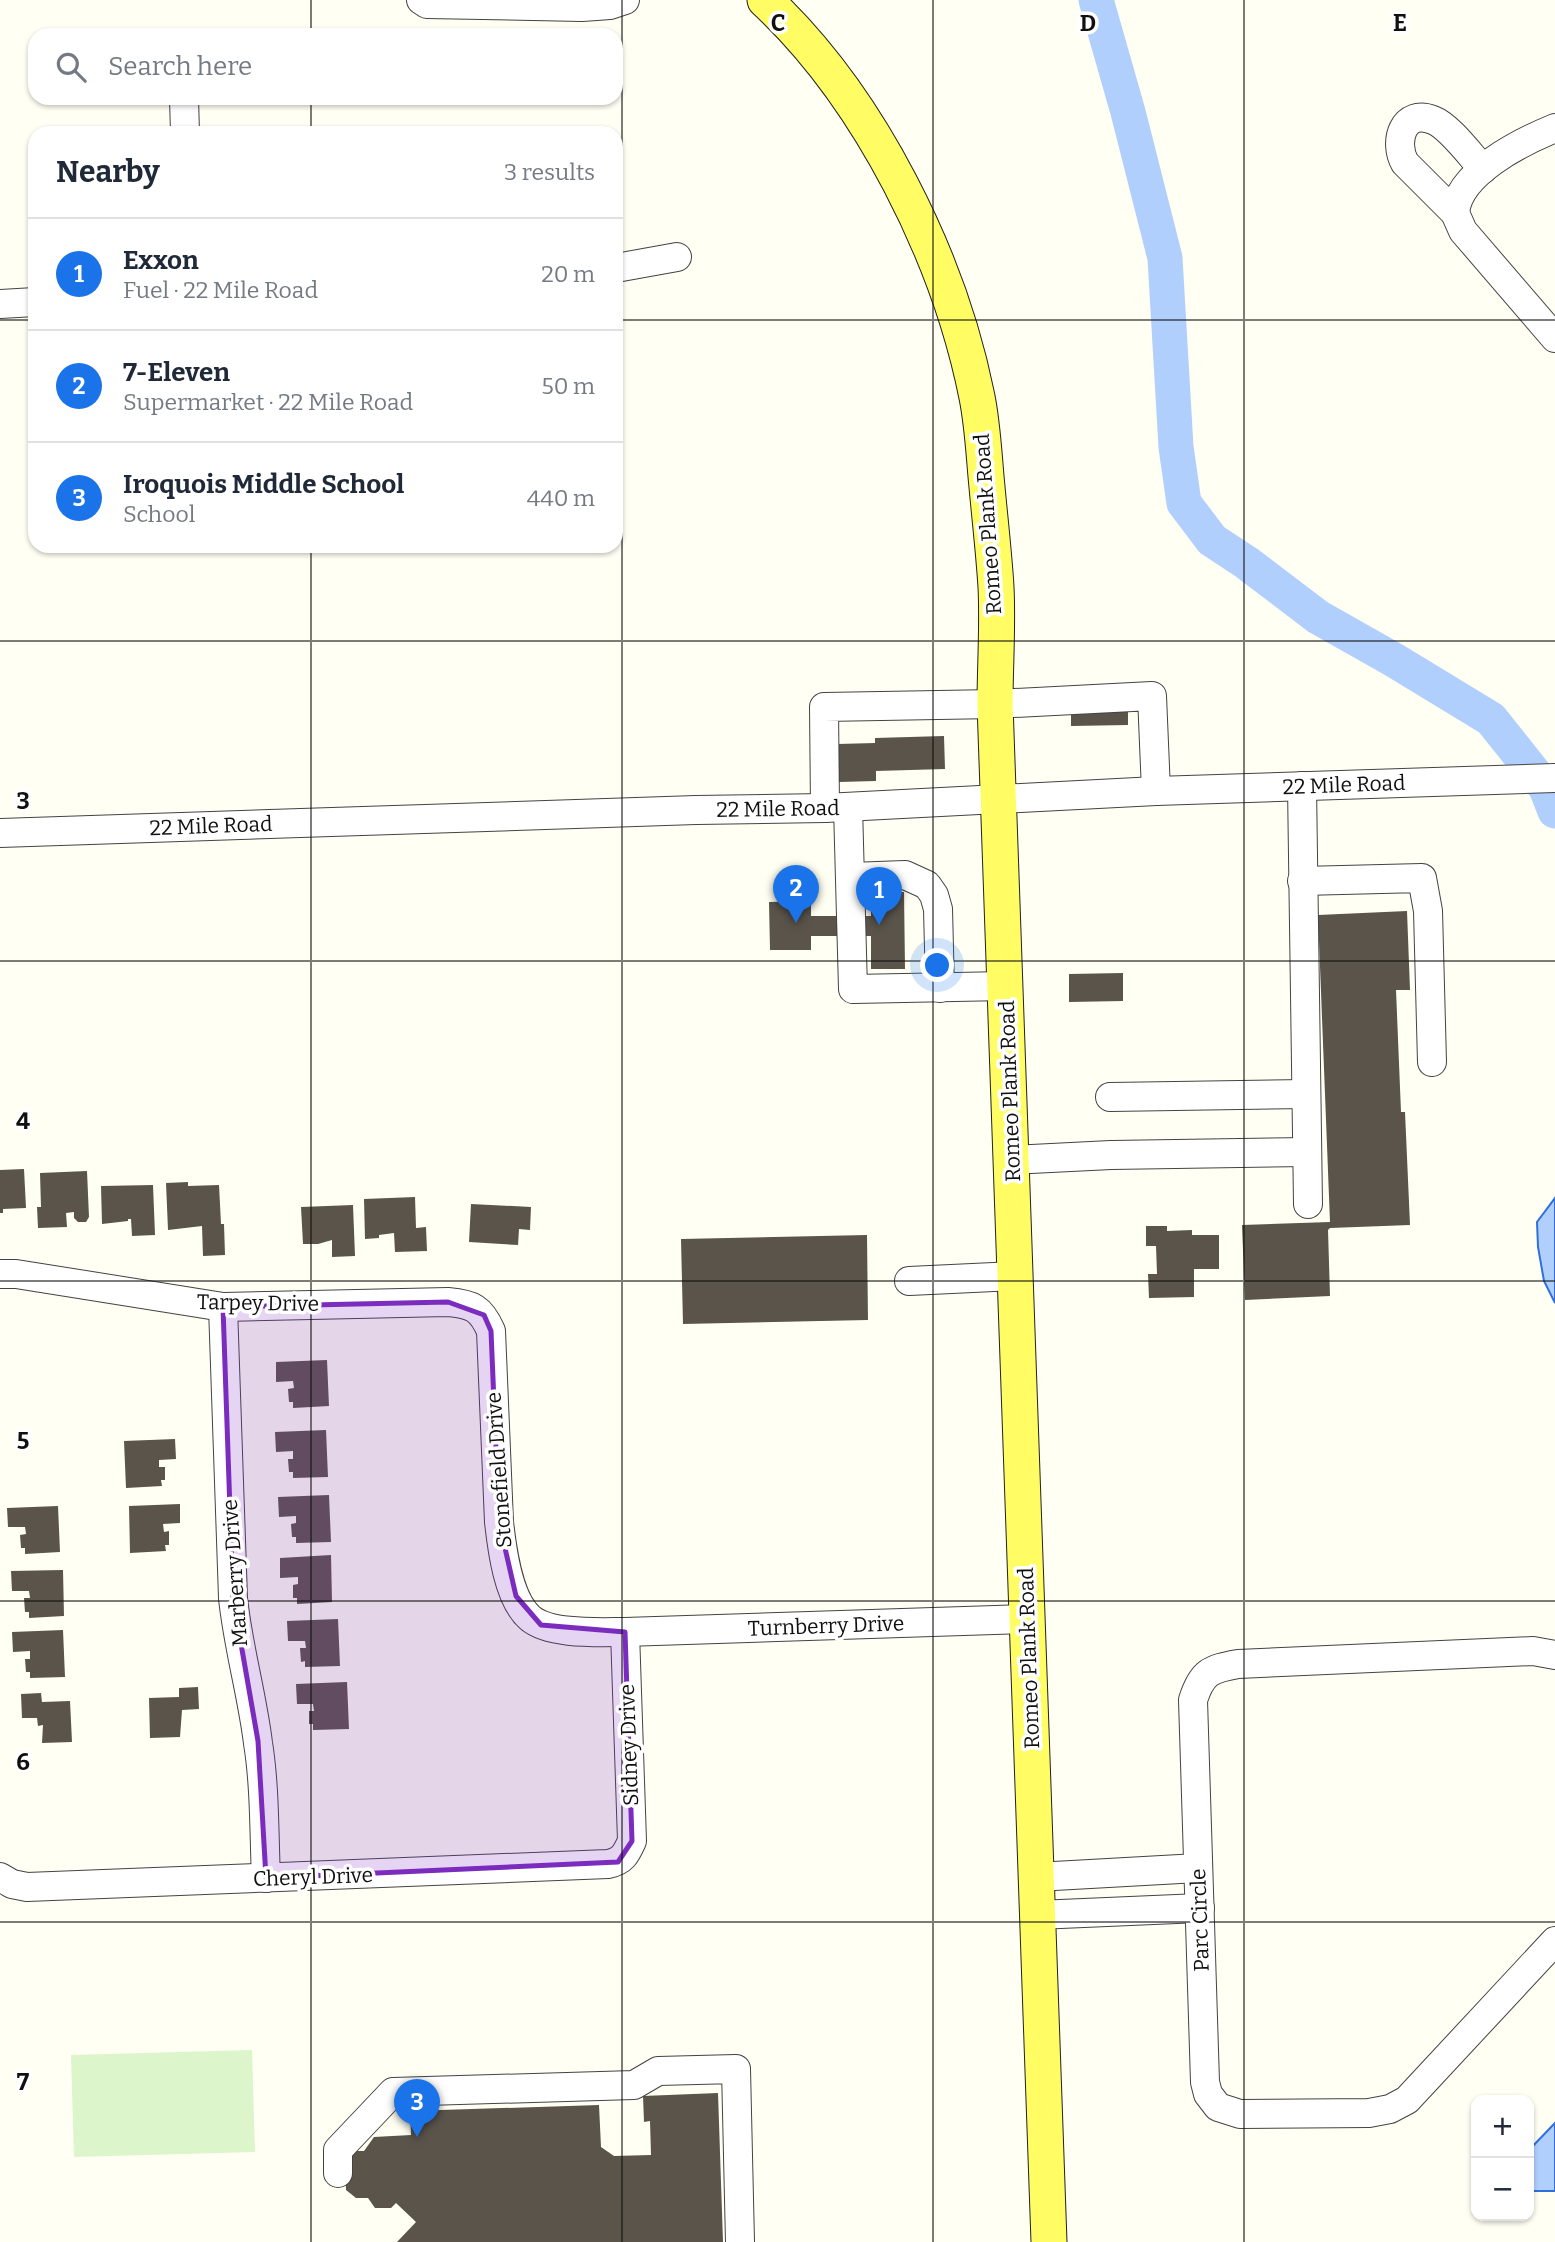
<!DOCTYPE html>
<html lang="en">
<head>
<meta charset="utf-8">
<style>
  :root { --surface:#fff; --page:#f2f2f3; --text:#1f2937; --muted:#747a83; --line:#e0e1e3; --accent:#1a73e8 }
  body { margin:0; font-family:Bitter,serif; background:var(--page); color:var(--text) }
  .controls { position:absolute; right:21px; bottom:21px; display:grid; overflow:hidden; border-radius:14px; box-shadow:0 2px 5px #0004 }
  .controls button { width:63px; height:63px; display:grid; place-items:center; padding:0; border:0; border-bottom:2px solid var(--line); background:var(--surface); color:var(--text); font:35px sans-serif }
  .you { position:absolute; left:938px; top:966px; width:24px; height:24px; margin:-18px; border:5px solid #fff; border-radius:50%; background:#1a73e8; box-shadow:0 0 0 10px #1a73e833 }
  .badge { display:grid; place-items:center; width:46px; height:46px; border-radius:50%; background:var(--accent); color:#fff; font-size:23px; font-weight:700 }
  .pin { position:absolute; translate:-50% -58px; filter:drop-shadow(0 2px 4px #0008) }
  .pin::after { content:''; position:absolute; top:37px; width:24px; height:21px; background:inherit; clip-path:polygon(0 0,100% 0,50% 100%) }
  .list { margin:0; padding:0; list-style:none }
  h2 { display:flex; justify-content:space-between; align-items:center; height:91px; margin:0; padding:0 28px; font-size:30px }
  h2 small { font-size:23px; font-weight:400; color:var(--muted) }
  .list li { display:grid; grid-template-columns:46px 1fr auto; gap:21px; align-items:center; box-sizing:border-box; height:112px; padding:0 28px; border-top:2px solid var(--line) }
  .list b { display:block; font-size:26px; white-space:nowrap }
  .list p { margin:0; font-size:23px; white-space:nowrap; color:var(--muted) }
  .list em { font-size:23px; font-style:normal; color:var(--muted) }
  .icon { flex:none; width:38px; height:38px; fill:none; stroke:currentColor; stroke-width:2; stroke-linecap:round; stroke-linejoin:round }
  .map { position:relative; flex:none; width:1555px; height:2242px; overflow:hidden }
  .search { position:absolute; background:var(--surface); box-shadow:0 2px 5px #0004; left:28px; top:28px; width:595px; height:77px; display:flex; align-items:center; gap:18px; box-sizing:border-box; padding:0 24px; border-radius:21px; color:var(--muted); font-size:26px }
  .panel { position:absolute; background:var(--surface); box-shadow:0 2px 5px #0004; left:28px; top:126px; width:595px; height:427px; border-radius:21px }
  .map>svg:first-child { display:block }
  .pitch { fill:#dcf5ca }
  .water { fill:#b1cffd; stroke:#2f70dc; stroke-width:2 }
  .lines { fill:none; stroke-linecap:round; stroke-linejoin:round }
  .river { stroke:#b1cffd; stroke-width:35 }
  .building { fill:#5a544b }
  .minor-casing { stroke:#434343; stroke-width:30 }
  .major-casing { stroke:#212121; stroke-width:37 }
  .minor { stroke:#fff; stroke-width:28 }
  .major { stroke:#fffd63; stroke-width:35 }
  .marked { fill:#7b2cbf; fill-opacity:0.2; stroke:#7b2cbf; stroke-width:5; stroke-linejoin:round }
  .grid { fill:none; stroke:#101010; stroke-width:2; stroke-opacity:0.55 }
  .labels { text-anchor:middle; stroke-width:7; stroke-linejoin:round; paint-order:stroke }
  .street-label { font-size:21px; fill:#101010; stroke:#fff }
  .grid-label { font-size:23px; text-anchor:middle; font-weight:bold; fill:#101010; stroke:#fff; stroke-width:7; stroke-linejoin:round; paint-order:stroke }
</style>
</head>
<body>
<div class="map">
<svg width="1555" height="2242" viewBox="0 0 1555 2242">
  <rect width="100%" height="100%" fill="#fffff3"/>
  <polygon class="pitch" points="252,2050 255,2152 74,2157 71,2055"/>
  <g class="water">
    <polygon points="1555,1198 1555,1303 1544,1281 1538,1247 1537,1222"/>
    <polygon points="1555,2123 1555,2191 1529,2191 1529,2150"/>
  </g>
  <g class="lines">
    <polyline class="river" points="1096,0 1128,112 1165,258 1176,447 1184,503 1212,540 1247,563 1318,617 1394,660 1491,719 1546,788 1555,811"/>
  </g>
  <g class="building">
    <polygon points="1128,707 1128,725 1071,726 1071,708"/>
    <polygon points="944,736 945,769 876,771 876,781 839,782 838,744 875,743 875,738"/>
    <polygon points="871,892 904,892 905,969 871,969 871,936 811,936 811,950 770,950 769,902 811,901 811,916 871,916"/>
    <polygon points="1407,911 1410,990 1396,990 1401,1112 1405,1112 1410,1225 1330,1228 1328,1230 1330,1296 1245,1300 1242,1225 1330,1222 1318,915"/>
    <polygon points="1123,973 1123,1001 1069,1002 1069,974"/>
    <polygon points="24,1169 26,1208 3,1209 3,1213 0,1213 0,1170"/>
    <polygon points="87,1171 89,1217 86,1222 78,1222 74,1218 74,1212 66,1213 67,1227 38,1228 37,1207 41,1207 40,1173"/>
    <polygon points="188,1182 188,1186 219,1185 221,1224 224,1224 225,1255 203,1256 202,1226 168,1230 166,1183"/>
    <polygon points="153,1185 155,1235 132,1236 131,1219 128,1219 128,1221 102,1224 101,1186"/>
    <polygon points="415,1197 416,1228 426,1227 427,1251 395,1252 394,1233 379,1235 379,1238 365,1239 364,1199"/>
    <polygon points="471,1204 531,1207 530,1230 519,1229 518,1245 469,1242"/>
    <polygon points="353,1205 355,1256 332,1257 332,1240 318,1244 303,1244 301,1207"/>
    <polygon points="1146,1226 1167,1226 1167,1231 1192,1230 1192,1235 1219,1235 1219,1269 1194,1269 1194,1297 1149,1298 1148,1274 1157,1274 1156,1246 1146,1246"/>
    <polygon points="867,1235 868,1320 683,1324 681,1239"/>
    <polygon points="327,1360 329,1406 293,1408 293,1402 289,1402 288,1389 294,1388 293,1381 276,1382 276,1362"/>
    <polygon points="326,1430 328,1477 293,1478 293,1472 289,1472 288,1459 293,1459 293,1451 276,1452 275,1432"/>
    <polygon points="175,1439 176,1459 159,1460 159,1467 165,1467 165,1480 161,1480 162,1486 126,1488 124,1441"/>
    <polygon points="329,1495 331,1542 296,1543 296,1537 292,1537 291,1524 296,1523 296,1516 279,1517 278,1497"/>
    <polygon points="180,1504 180,1523 163,1524 164,1532 169,1531 169,1545 165,1545 166,1551 130,1553 129,1506"/>
    <polygon points="58,1506 60,1552 25,1554 25,1548 21,1548 20,1535 26,1534 25,1527 8,1527 7,1508"/>
    <polygon points="331,1555 332,1602 297,1604 297,1598 293,1598 293,1585 298,1584 298,1577 280,1578 280,1558"/>
    <polygon points="63,1570 64,1616 29,1618 29,1612 25,1612 24,1598 30,1598 29,1591 12,1591 11,1571"/>
    <polygon points="338,1619 340,1666 305,1667 305,1661 301,1662 300,1648 306,1648 305,1641 288,1641 287,1621"/>
    <polygon points="63,1630 65,1677 30,1678 30,1672 26,1672 25,1659 30,1659 30,1651 13,1652 12,1632"/>
    <polygon points="347,1682 349,1729 313,1730 313,1724 309,1724 309,1711 314,1711 313,1704 297,1704 296,1684"/>
    <polygon points="198,1687 199,1709 182,1710 180,1737 150,1738 149,1698 179,1697 179,1688"/>
    <polygon points="41,1693 42,1702 70,1701 72,1742 42,1743 43,1725 38,1726 37,1718 22,1718 21,1694"/>
    <polygon points="718,2093 723,2242 397,2242 416,2222 396,2203 391,2208 375,2208 368,2198 356,2198 346,2190 345,2159 353,2151 364,2151 374,2137 411,2135 410,2111 599,2105 601,2147 614,2156 651,2155 650,2121 644,2122 643,2096"/>
  </g>
  <g class="lines">
    <g class="minor-casing">
      <g id="minor">
        <polyline points="421,0 427,4 582,7 610,5 625,0"/>
        <polyline points="184,98 185,133"/>
        <path d="M1483 169C1471 156 1449 126 1433 120 1403 108 1393 142 1405 163L1455 213 1463 231 1555 338"/>
        <path d="M1455 213C1458 173 1521 142 1555 128"/>
        <polyline points="616,268 677,257"/>
        <polyline points="0,304 35,302"/>
        <polyline points="1302,786 1308,1204"/>
        <polyline points="848,807 853,989 1006,986"/>
        <polyline points="825,808 824,707 995,704 1152,696 1156,791"/>
        <polyline points="0,833 696,810 825,808 1156,791 1555,778"/>
        <polyline points="851,877 905,875 927,885 934,895 938,909 940,988"/>
        <polyline points="1302,881 1422,878 1428,911 1432,1062"/>
        <polyline points="1110,1097 1306,1094"/>
        <polyline points="1012,1160 1111,1155 1307,1152"/>
        <path d="M0 1274H16L223 1307 448 1302C472 1304 481 1308 491 1331L499 1522C502 1549 508 1599 530 1618 550 1635 599 1632 625 1632L1027 1619"/>
        <polyline points="909,1281 1015,1276"/>
        <path d="M223 1307 233 1598C238 1647 252 1694 258 1743 265 1787 264 1833 266 1878"/>
        <path d="M1555 1655 1533 1651 1238 1664C1210 1669 1202 1672 1193 1700L1205 2082 1208 2094 1218 2107 1240 2114 1369 2113 1390 2109 1407 2100 1555 1941"/>
        <path d="M0 1877 12 1884 27 1887 608 1864C623 1861 626 1854 632 1841L625 1632"/>
        <polyline points="1036,1877 1198,1868"/>
        <polyline points="1037,1915 1200,1908"/>
        <polyline points="338,2173 338,2150 393,2092 634,2085 658,2071 736,2069 740,2242"/>
      </g>
    </g>
    <g class="major-casing">
      <path id="major" d="M765 0C870 98 949 257 977 397 983 427 984 457 987 487 990 520 994 554 996 587 998 626 995 666 995 704L1049 2242"/>
    </g>
    <use href="#minor" class="minor"/>
    <use href="#major" class="major"/>
  </g>
  <path class="marked" d="M448 1302 484 1315 491 1331 499 1522 516 1596 541 1625 625 1632 632 1841 618 1862 266 1878 258 1741 233 1598 223 1307Z"/>
  <path class="grid" d="M311 0V35M622 0V2242M933 0V2242M1244 0V2242M311 98V133M0 320H35M616 320H1555M311 546V2242M0 641H1555M0 961H1555M0 1281H1555M0 1601H1555M0 1922H1555"/>
  <g class="labels">
    <g class="street-label">
      <text transform="translate(988 524) rotate(-94)" y="7">Romeo Plank Road</text>
      <text transform="translate(1344 785) rotate(-2)" y="7">22 Mile Road</text>
      <text transform="translate(778 809) rotate(-1)" y="7">22 Mile Road</text>
      <text transform="translate(211 826) rotate(-2)" y="7">22 Mile Road</text>
      <text transform="translate(1010 1091) rotate(-92)" y="7">Romeo Plank Road</text>
      <text transform="translate(258 1303) rotate(1)" y="7">Tarpey Drive</text>
      <text transform="translate(499 1470) rotate(-94)" y="7">Stonefield Drive</text>
      <text transform="translate(235 1573) rotate(-94)" y="7">Marberry Drive</text>
      <text transform="translate(826 1626) rotate(-2)" y="7">Turnberry Drive</text>
      <text transform="translate(1029 1658) rotate(-92)" y="7">Romeo Plank Road</text>
      <text transform="translate(629 1745) rotate(-92)" y="7">Sidney Drive</text>
      <text transform="translate(313 1877) rotate(-2)" y="7">Cheryl Drive</text>
      <text transform="translate(1200 1920) rotate(-92)" y="7">Parc Circle</text>
    </g>
  </g>
  <g class="grid-label">
    <text x="778" y="31">C</text>
    <text x="1088" y="31">D</text>
    <text x="1400" y="31">E</text>
    <text x="23" y="809">3</text>
    <text x="23" y="1129">4</text>
    <text x="23" y="1449">5</text>
    <text x="23" y="1770">6</text>
    <text x="23" y="2090">7</text>
  </g>
</svg>
<div class="controls">
<button>+</button>
<button>−</button>
</div>
<div class="you"></div>
<div class="pin badge" style="left:879px;top:925px">1</div>
<div class="pin badge" style="left:796px;top:923px">2</div>
<div class="pin badge" style="left:417px;top:2137px">3</div>
<div class="search"><svg class="icon" aria-label="search" viewBox="0 0 24 24"><circle cx="10" cy="10" r="6"/><path d="M15 15l6 6"/></svg>Search here</div>
<section class="panel">
<h2>Nearby<small>3 results</small></h2>
<ul class="list">
<li><span class="badge">1</span><div><b>Exxon</b><p>Fuel · 22 Mile Road</p></div><em>20 m</em></li>
<li><span class="badge">2</span><div><b>7-Eleven</b><p>Supermarket · 22 Mile Road</p></div><em>50 m</em></li>
<li><span class="badge">3</span><div><b>Iroquois Middle School</b><p>School</p></div><em>440 m</em></li>
</ul>
</section>
</div>
</body>
</html>
